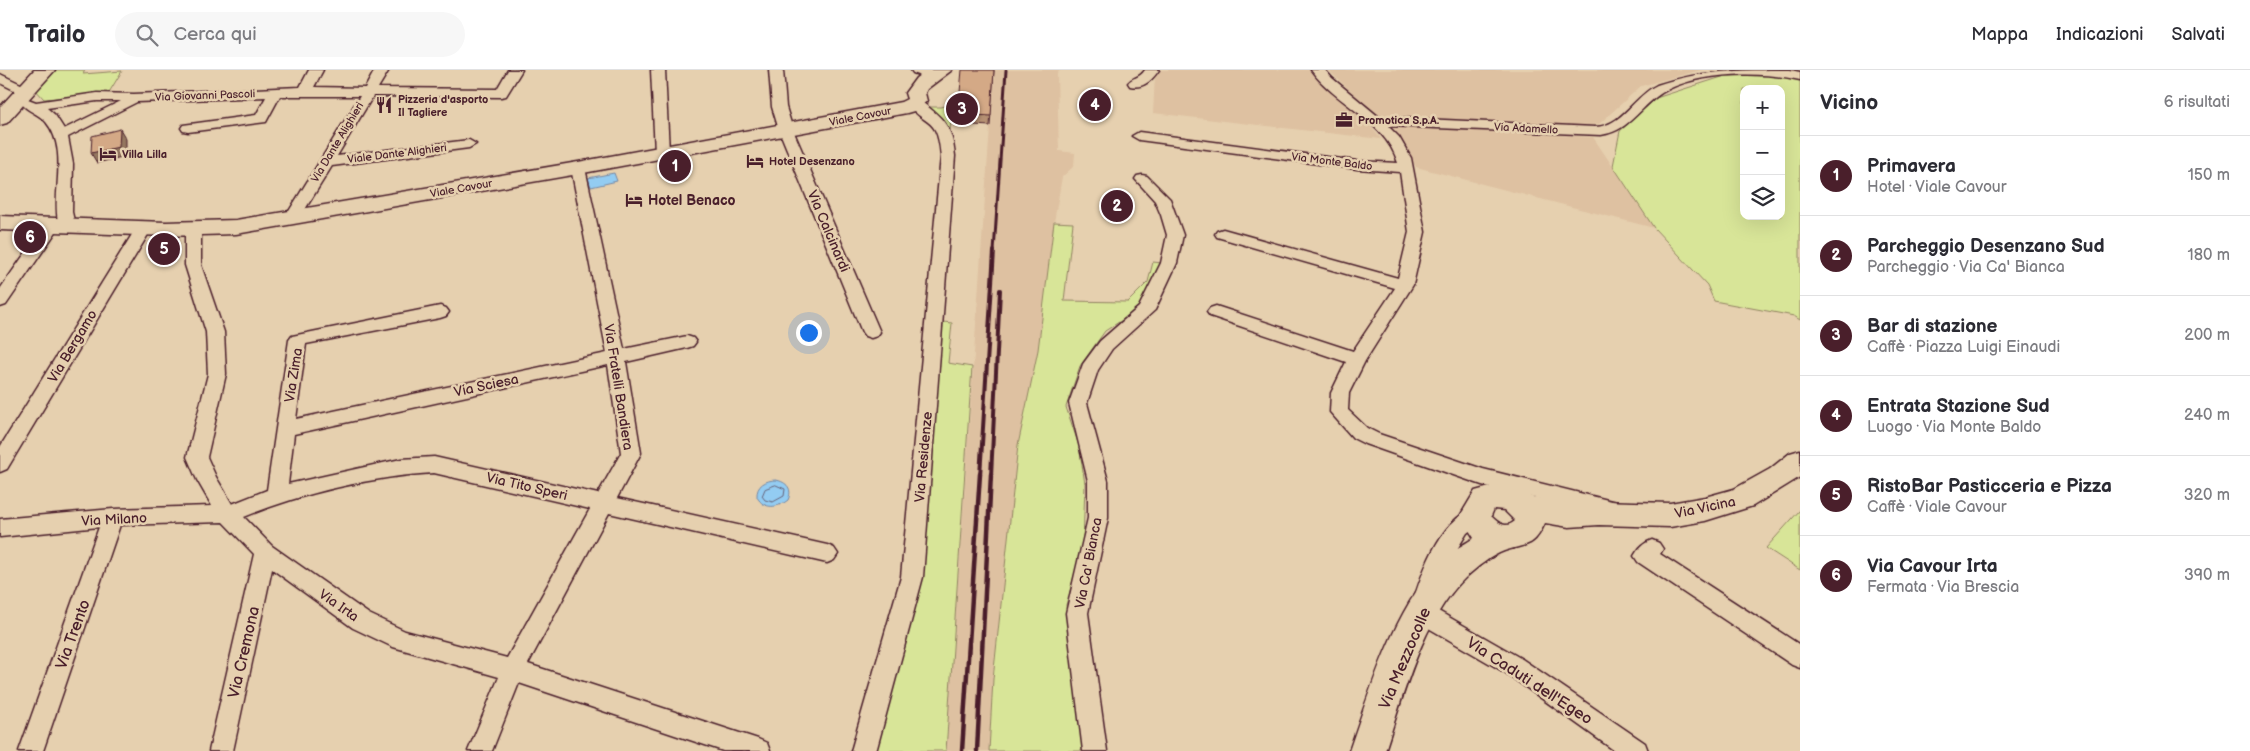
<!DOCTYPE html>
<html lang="it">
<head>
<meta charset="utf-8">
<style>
  :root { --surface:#fff; --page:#f7f7f7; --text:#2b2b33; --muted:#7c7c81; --line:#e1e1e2; --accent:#4a1f2b }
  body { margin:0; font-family:"Balsamiq Sans",sans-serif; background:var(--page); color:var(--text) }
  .controls { position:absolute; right:15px; top:15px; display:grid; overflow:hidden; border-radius:10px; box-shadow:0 5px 20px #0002 }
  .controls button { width:45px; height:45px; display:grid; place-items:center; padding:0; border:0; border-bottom:1px solid var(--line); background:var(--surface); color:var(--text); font:25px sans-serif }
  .you { position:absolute; left:808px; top:262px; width:18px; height:18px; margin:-12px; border:4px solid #fff; border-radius:50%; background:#1a73e8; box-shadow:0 0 0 8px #1a73e833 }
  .badge { display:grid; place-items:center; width:32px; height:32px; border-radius:50%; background:var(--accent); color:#fff; font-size:16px; font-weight:700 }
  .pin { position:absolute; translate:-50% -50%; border:2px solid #fff; box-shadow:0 1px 5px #0006 }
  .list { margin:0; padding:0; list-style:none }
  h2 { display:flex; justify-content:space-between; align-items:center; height:65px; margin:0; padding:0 20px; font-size:21px }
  h2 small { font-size:16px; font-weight:400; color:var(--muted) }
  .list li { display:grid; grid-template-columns:32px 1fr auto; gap:15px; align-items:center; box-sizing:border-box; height:80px; padding:0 20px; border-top:1px solid var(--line) }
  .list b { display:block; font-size:19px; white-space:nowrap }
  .list p { margin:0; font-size:16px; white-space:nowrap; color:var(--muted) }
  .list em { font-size:16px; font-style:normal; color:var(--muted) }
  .icon { flex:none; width:28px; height:28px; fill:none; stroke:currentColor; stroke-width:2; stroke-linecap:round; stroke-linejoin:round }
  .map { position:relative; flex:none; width:1800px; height:681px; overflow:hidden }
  header { display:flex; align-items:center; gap:30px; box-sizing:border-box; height:70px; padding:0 25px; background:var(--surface); border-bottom:1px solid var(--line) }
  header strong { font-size:24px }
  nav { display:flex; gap:28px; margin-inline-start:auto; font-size:18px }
  .search { width:350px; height:45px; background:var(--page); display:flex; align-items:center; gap:12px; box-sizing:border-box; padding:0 18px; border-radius:28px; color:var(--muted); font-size:19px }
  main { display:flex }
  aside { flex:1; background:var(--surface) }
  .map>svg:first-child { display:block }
  .built { fill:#dec1a1 }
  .green { fill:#d8e598; stroke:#918262; fill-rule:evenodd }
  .water { fill:#93ccf2; stroke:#7687a2 }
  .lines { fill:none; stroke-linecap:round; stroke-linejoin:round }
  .shore { stroke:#67647b; stroke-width:1 }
  .street-casing { stroke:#4a1f2b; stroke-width:3 }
  .secondary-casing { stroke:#4a1f2b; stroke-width:3 }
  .street { fill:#e6d0af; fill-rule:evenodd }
  .secondary { fill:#e6d0af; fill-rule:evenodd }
  .rail-far2 { stroke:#4a1f2b; stroke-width:3 }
  .rail-far1 { stroke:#4a1f2b; stroke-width:4 }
  .rail { stroke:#4a1f2b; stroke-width:4.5 }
  .wall { fill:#b69173; stroke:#4a1f2b }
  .shaded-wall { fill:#94765e; stroke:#4a1f2b }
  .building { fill:#d4a986; stroke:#4a1f2b }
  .labels { text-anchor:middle; stroke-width:5; stroke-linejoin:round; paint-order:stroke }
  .far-street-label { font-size:11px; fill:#4a1f2b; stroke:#e6d0af }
  .far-poi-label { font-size:11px; font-weight:bold; fill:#4a1f2b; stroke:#e6d0af; text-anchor:start }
  .poi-label { font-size:14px; font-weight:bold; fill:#4a1f2b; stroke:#e6d0af; text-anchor:start }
  .street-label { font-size:14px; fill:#4a1f2b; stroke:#e6d0af }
  .near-street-label { font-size:16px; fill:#4a1f2b; stroke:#e6d0af }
</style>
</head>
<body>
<header>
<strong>Trailo</strong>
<div class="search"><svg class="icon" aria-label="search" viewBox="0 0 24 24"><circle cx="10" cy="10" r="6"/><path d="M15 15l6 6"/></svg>Cerca qui</div>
<nav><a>Mappa</a><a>Indicazioni</a><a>Salvati</a></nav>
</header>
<main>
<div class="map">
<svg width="1800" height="681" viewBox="0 0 1800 681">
  <rect width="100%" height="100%" fill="#e6d0af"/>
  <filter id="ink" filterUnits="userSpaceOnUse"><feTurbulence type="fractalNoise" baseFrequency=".02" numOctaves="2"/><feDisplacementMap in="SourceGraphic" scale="10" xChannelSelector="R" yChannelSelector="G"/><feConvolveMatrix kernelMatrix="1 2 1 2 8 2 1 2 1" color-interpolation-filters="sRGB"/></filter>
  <g filter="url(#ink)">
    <g class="built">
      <polygon points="994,0 1060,0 1057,4 1059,81 1075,83 1074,96 1062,107 1054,152 1038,280 1018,375 993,609 989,681 946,681"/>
      <polygon points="1159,0 1311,0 1368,53 1381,69 1153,43 1155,6"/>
      <polygon points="1328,0 1701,0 1641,16 1599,54 1576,58 1378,46"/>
      <polygon points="1389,56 1593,67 1654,158 1416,97"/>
    </g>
    <g class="green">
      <polygon points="49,0 85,0 83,4 122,1 108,24 44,29 34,18"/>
      <path d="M1761 4 1800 10V250L1794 246 1714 231 1707 215 1654 158 1613 96 1620 61 1656 28 1725 6ZM1744 19H1781V146H1744Z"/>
      <polygon points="953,34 950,60 942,50 925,37 940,37"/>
      <polygon points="1054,152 1073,153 1064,231 1128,232 1148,212 1153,192 1162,193 1136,241 1105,261 1080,296 1066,337 1079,376 1085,414 1083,474 1066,535 1084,681 989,681 993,609 1018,375 1038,280"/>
      <polygon points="943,252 952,253 948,293 972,297 946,681 874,681 920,508"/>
      <polygon points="1800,440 1800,500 1766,478"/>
    </g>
    <g class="water">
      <polygon points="614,103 617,111 591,117 588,108"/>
      <path d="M776 410C787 412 793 419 788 430 778 438 764 440 757 427 756 415 766 410 776 410Z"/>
    </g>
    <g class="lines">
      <polygon class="shore" points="776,415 785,419 784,426 773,432 765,430 762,426 765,419"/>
      <g class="street-casing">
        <g id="street">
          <path d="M309 0H323L314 17 365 18 375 0H389L378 18 497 19 508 0H522L506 26 501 27 373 26 337 86 469 70 476 74 469 78 332 96 299 149H289L286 146 360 26H280L266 52 188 62 183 61 181 58 183 55 256 45 266 27 137 32 68 67 73 94 72 142 75 155 73 158 67 160 60 156 6 235 0 237V219L47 152 58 151C52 119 69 80 46 52 39 44 27 41 21 33L23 30 28 29 36 32 97 23 134 24 300 17ZM97 31H121L64 59 55 45 47 38Z"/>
          <polygon points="651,0 665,0 669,82 662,86 655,82"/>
          <polygon points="769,0 783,0 786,37 793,60 880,262 877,266 871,268 865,266 862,262 779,60 772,37"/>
          <polygon points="911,0 929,0 937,5 930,9 913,3"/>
          <path d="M1145 0H1159C1152 10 1144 19 1130 16L1128 13C1132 7 1139 9 1145 0Z"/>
          <path d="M1311 0H1325L1332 8 1379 47 1595 57C1623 56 1634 26 1657 15 1700 0 1745 0 1790 0L1800 2V10C1760 1 1690 1 1656 27 1636 43 1627 61 1601 65L1388 56 1399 67 1411 88 1425 162 1413 215 1365 291 1349 323 1348 340 1367 358 1379 364 1483 399 1616 432 1619 438 1616 444 1609 446 1482 415 1365 374 1353 368 1330 342 1331 323 1346 292 1210 246 1207 242 1210 238 1216 236 1353 281 1395 218 1217 167 1215 164 1217 161 1223 159 1398 208 1409 162 1400 102 1357 99 1139 70 1132 66 1139 62 1357 91 1398 93C1386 51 1335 34 1311 0Z"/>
          <polygon points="0,4 25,16 27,19 20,23 0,13"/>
          <path d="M914 29 919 30C943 48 952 55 955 86L923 507 877 678 876 681H851L901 507 941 86C937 44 927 59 907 33Z"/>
          <path d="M578 94 585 98 624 279 687 266 693 268 696 272 693 276 687 278 626 292 641 383 617 428 827 475 834 478 838 484 834 490 827 493 609 443 528 594 758 669 767 673 770 681H723L519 613 492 681H468L499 607 393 577 353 558 272 499 233 681H209L254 484 223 452 120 455 43 681H19L99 457 0 467V449L113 439 212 436 197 410 187 387 208 304 206 262 185 195V158L187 155H199L201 158V195L224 262 226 304 207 387 216 407 232 434 267 420 289 270 292 266 440 236 446 238 449 242 446 246 440 248 306 274 296 349 607 283 571 98ZM608 295 621 383 598 424 434 387 401 389 288 414 294 364ZM434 403 590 439 507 588 405 561 369 544 272 476 244 447C299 424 374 406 434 403Z"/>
          <polygon points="1142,105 1147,106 1170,129 1183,165 1177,193 1155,240 1112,279 1098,300 1087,333 1108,411 1108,448 1088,543 1107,681 1083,681 1066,543 1088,448 1088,411 1069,333 1083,294 1100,271 1139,237 1161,193 1167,165 1161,145 1155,131 1135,109 1137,106"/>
          <polygon points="144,153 150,155 152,158 7,399 0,402 0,377 136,158 138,155"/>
          <path d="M1475 438 1482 440 1485 446 1482 452 1467 463 1443 502 1433 538 1522 589 1645 673 1648 681H1615L1506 603 1413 549 1410 542C1420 508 1438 450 1475 438Z"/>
          <path d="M1652 470 1659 473 1663 479 1660 484 1800 575V598L1792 595 1638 492 1634 486C1639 478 1643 473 1652 470Z"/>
        </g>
      </g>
      <g class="secondary-casing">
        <g id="secondary">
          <polygon points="34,0 55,0 7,53 0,55 0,37"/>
          <polygon points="927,0 952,0 927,19 925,23 927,31 914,41 907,43 578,104 236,164 166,166 0,160 0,146 166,152 236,150 578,92 901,32 907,29 905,23 916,8"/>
          <path d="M1800 380V407L1753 436 1705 451 1670 457 1599 455 1569 457 1545 453C1533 479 1527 473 1504 481 1492 485 1476 498 1466 507 1422 549 1404 624 1385 681H1349C1371 619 1394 537 1442 490 1451 481 1463 475 1474 468L1460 446 1475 421 1497 415 1519 421 1532 427 1569 433 1599 431 1670 433 1705 427 1734 419 1770 399 1790 383ZM1494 439 1504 440 1515 451C1506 459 1499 454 1491 446Z"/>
        </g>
      </g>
      <use href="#street" class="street"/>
      <use href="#secondary" class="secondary"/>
      <polyline class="rail-far2" points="994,182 1006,0"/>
      <g class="rail-far1">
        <polyline points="980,406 994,181"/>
        <polyline points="991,406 1000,220"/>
      </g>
      <g class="rail">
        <polyline points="962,681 980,404"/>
        <polyline points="977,681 991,404"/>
      </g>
    </g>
    <polygon class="wall" points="994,0 990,56 957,54 958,44"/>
    <polygon class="shaded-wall" points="120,59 126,69 126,86 97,93 91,83"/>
    <g class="building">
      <polygon points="962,0 994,0 991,46 958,44"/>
      <polygon points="120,59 119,77 91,83 92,66"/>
    </g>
  </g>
  <defs>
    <g id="restaurant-bare" transform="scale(1.35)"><path d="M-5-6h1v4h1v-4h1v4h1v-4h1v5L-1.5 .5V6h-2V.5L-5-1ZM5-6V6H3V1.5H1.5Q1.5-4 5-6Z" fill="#4a1f2b" stroke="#e6d0af" stroke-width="2.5" paint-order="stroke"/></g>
    <g id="office-bare" transform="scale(1.35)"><path d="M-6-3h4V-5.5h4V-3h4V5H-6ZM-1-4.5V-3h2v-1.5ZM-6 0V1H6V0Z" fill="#4a1f2b" stroke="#e6d0af" stroke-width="2.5" paint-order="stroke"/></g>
    <g id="hotel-bare" transform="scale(1.35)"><path d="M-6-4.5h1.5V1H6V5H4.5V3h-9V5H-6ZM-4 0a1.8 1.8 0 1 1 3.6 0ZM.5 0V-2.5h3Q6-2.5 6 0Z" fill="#4a1f2b" stroke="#e6d0af" stroke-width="2.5" paint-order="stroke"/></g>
  </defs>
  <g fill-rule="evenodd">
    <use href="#restaurant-bare" x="384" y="35"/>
    <use href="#office-bare" x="1344" y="50"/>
    <use href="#hotel-bare" x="108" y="84"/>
    <use href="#hotel-bare" x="755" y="91"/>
    <use href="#hotel-bare" x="634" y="130"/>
  </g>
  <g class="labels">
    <g class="far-street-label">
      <text transform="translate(205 25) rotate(-2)" y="4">Via Giovanni Pascoli</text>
      <text transform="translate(860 46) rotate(-11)" y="4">Viale Cavour</text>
      <text transform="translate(1526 58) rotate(3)" y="4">Via Adamello</text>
      <text transform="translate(337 72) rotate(-59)" y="4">Via Dante Alighieri</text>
      <text transform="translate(397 83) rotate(-7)" y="4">Viale Dante Alighieri</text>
      <text transform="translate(1332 91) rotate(7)" y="4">Via Monte Baldo</text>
      <text transform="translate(461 118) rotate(-10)" y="4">Viale Cavour</text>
    </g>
    <g class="far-poi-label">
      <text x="398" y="33">Pizzeria d'asporto<tspan x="398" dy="13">Il Tagliere</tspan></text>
      <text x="1358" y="54">Promotica S.p.A.</text>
      <text x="122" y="88">Villa Lilla</text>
      <text x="769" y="95">Hotel Desenzano</text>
    </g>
    <g class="poi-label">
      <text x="648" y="135">Hotel Benaco</text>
    </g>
    <g class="street-label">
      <text transform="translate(829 161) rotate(67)" y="5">Via Calcinardi</text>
      <text transform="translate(72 276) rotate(-59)" y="5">Via Bergamo</text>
      <text transform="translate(293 305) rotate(-81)" y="5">Via Zima</text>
      <text transform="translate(486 315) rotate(-12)" y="5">Via Sciesa</text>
      <text transform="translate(619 317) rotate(81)" y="5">Via Fratelli Bandiera</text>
      <text transform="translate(923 387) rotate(-85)" y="5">Via Residenze</text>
      <text transform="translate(527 416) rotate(13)" y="5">Via Tito Speri</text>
      <text transform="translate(1705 437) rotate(-12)" y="5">Via Vicina</text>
      <text transform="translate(114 449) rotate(-3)" y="5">Via Milano</text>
      <text transform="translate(1088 493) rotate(-79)" y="5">Via Ca' Bianca</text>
      <text transform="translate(339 535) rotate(35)" y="5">Via Irta</text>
    </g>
    <g class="near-street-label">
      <text transform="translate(72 564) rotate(-70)" y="6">Via Trento</text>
      <text transform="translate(243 582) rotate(-77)" y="6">Via Cremona</text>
      <text transform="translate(1404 588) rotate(-67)" y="6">Via Mezzocolle</text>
      <text transform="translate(1530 610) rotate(33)" y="6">Via Caduti dell'Egeo</text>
    </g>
  </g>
</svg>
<div class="controls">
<button>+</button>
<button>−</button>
<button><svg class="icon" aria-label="layers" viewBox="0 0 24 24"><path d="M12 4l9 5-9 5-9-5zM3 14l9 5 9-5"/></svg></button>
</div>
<div class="you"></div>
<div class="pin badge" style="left:675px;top:96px">1</div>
<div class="pin badge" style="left:1117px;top:136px">2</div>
<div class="pin badge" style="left:962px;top:39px">3</div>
<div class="pin badge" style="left:1095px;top:35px">4</div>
<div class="pin badge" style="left:164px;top:179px">5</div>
<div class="pin badge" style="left:30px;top:167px">6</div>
</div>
<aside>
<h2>Vicino<small>6 risultati</small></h2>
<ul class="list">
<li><span class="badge">1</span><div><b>Primavera</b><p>Hotel · Viale Cavour</p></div><em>150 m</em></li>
<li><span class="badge">2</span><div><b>Parcheggio Desenzano Sud</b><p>Parcheggio · Via Ca' Bianca</p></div><em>180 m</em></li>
<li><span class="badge">3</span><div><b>Bar di stazione</b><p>Caffè · Piazza Luigi Einaudi</p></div><em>200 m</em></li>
<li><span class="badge">4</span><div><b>Entrata Stazione Sud</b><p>Luogo · Via Monte Baldo</p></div><em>240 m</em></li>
<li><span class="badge">5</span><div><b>RistoBar Pasticceria e Pizza</b><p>Caffè · Viale Cavour</p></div><em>320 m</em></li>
<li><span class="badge">6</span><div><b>Via Cavour Irta</b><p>Fermata · Via Brescia</p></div><em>390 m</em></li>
</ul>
</aside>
</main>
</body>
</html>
